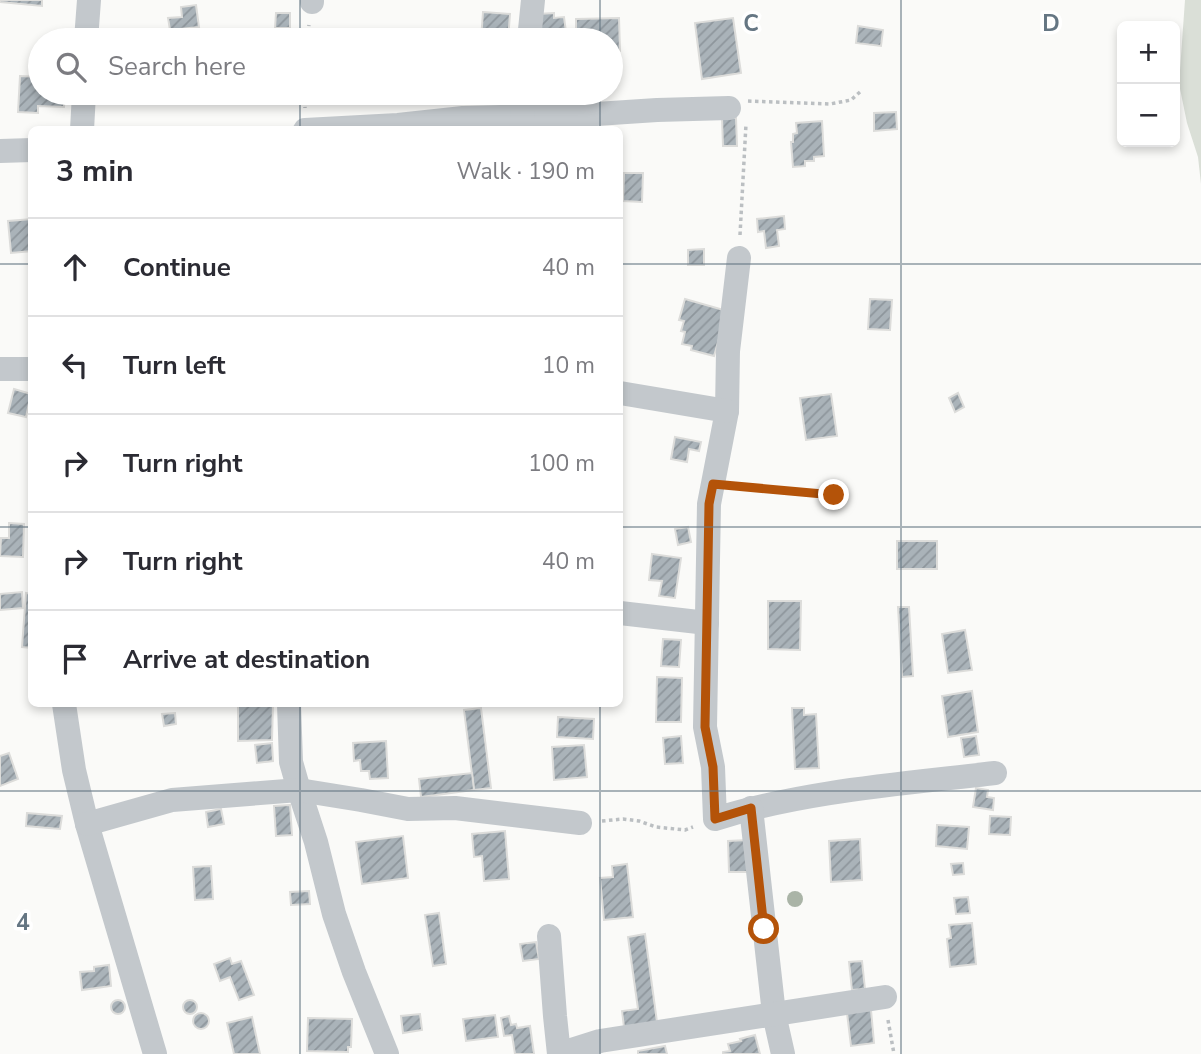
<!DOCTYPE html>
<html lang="en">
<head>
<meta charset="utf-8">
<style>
  :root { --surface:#fff; --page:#f2f2f3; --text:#2b2b33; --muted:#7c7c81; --line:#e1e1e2 }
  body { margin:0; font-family:"Nunito Sans",sans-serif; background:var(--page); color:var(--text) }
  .controls { position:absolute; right:21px; top:21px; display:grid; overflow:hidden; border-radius:10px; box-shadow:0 4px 10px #0003 }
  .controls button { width:63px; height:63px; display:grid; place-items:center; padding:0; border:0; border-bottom:2px solid var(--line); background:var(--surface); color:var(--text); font:35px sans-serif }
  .stop { position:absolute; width:21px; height:21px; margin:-16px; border:5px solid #b45309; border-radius:50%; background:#fff }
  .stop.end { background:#b45309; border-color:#fff; box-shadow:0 2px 7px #0008 }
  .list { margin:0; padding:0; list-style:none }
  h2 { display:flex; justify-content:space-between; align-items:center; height:91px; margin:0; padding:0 28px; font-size:30px }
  h2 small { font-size:23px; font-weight:400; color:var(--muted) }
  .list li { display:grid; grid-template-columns:46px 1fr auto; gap:21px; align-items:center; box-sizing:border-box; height:98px; padding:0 28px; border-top:2px solid var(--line) }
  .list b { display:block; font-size:26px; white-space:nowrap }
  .list em { font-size:23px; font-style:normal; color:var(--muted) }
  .icon { flex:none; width:38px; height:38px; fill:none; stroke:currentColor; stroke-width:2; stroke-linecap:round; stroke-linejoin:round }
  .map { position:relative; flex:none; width:1201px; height:1054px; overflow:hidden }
  .search { position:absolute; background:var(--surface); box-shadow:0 4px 10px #0003; left:28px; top:28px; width:595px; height:77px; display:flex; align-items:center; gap:18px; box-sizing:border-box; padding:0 24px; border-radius:38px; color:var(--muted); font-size:26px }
  .panel { position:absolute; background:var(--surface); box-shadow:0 4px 10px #0003; left:28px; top:126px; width:595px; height:581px; border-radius:10px }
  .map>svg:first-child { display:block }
  .green { fill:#dadfd7 }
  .building { fill:url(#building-hatch); stroke:#dcdcda; stroke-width:2 }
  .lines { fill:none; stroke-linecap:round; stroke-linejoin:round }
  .path { stroke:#bbbfc2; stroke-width:3.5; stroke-dasharray:3.5 3.5; stroke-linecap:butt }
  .minor { stroke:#c3c8cc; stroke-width:24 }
  .tree { fill:#aab4a7 }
  .route { stroke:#b45309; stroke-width:9 }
  .grid { fill:none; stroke:#657683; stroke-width:2; stroke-opacity:0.55 }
  .grid-label { font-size:23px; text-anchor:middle; font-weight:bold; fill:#657683; stroke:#fff; stroke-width:7; stroke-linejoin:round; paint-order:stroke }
</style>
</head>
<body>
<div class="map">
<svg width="1201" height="1054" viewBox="0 0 1201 1054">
  <defs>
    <pattern id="building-hatch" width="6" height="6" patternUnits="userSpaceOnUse" patternTransform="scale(1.75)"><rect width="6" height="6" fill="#aab3b9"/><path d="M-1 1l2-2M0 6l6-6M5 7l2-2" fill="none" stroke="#8e969c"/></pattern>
  </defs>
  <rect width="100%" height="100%" fill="#fafaf8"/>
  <polygon class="green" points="1185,0 1201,0 1201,184 1198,157 1187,123 1179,84"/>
  <g class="building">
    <polygon points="0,0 42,0 42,6 0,2"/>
    <polygon points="196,5 199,27 170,30 168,18 182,17 181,7"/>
    <polygon points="483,12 510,14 508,40 481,40"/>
    <polygon points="276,13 290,13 290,28 275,28"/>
    <polygon points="554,13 554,18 564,17 566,32 559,32 560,40 540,40 538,14"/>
    <polygon points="619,18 620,51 611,51 611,40 576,38 576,19"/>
    <polygon points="733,18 741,73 702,79 695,23"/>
    <polygon points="858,26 883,30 881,46 856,43"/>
    <polygon points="20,76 40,77 40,93 65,93 64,107 38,106 38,113 18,112"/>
    <polygon points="896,112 897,129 874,131 874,113"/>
    <polygon points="722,118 736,118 737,146 723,146"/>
    <polygon points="822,121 824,156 814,157 814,161 805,161 805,166 793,167 791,142 793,142 793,134 797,133 796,123"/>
    <polygon points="624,173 643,173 642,202 623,201"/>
    <polygon points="784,216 785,229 777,230 779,246 766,248 764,231 758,232 757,219"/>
    <polygon points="32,219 32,251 11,253 8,221"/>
    <polygon points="704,249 704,265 688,265 688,250"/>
    <polygon points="685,299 727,311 714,356 691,350 692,346 682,344 685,332 681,331 684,321 679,320"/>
    <polygon points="870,299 892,300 890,330 868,329"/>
    <polygon points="14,389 31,394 26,417 8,413"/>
    <polygon points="958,393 964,407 955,412 949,398"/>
    <polygon points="831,394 837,436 806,440 800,398"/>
    <polygon points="675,437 701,442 699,451 689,449 687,462 671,459"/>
    <polygon points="9,523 24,524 23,557 0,556 1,538 9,538"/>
    <polygon points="688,527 691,542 678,545 675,529"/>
    <rect x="897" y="541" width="40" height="28"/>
    <polygon points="652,554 681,558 675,598 659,596 662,581 649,580"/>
    <polygon points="22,592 23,608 0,610 0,594"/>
    <polygon points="26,593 32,594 32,648 22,647"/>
    <polygon points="768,601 801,601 800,650 768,649"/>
    <polygon points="898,607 909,607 913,676 902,677"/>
    <polygon points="965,630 972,670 948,673 942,634"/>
    <polygon points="663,639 681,640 679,667 661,666"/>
    <polygon points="657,677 682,678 681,722 656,722"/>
    <polygon points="972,691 978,732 948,737 942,696"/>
    <polygon points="238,704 273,704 272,740 238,741"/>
    <polygon points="481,708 491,788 474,790 464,710"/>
    <polygon points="792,708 804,708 804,715 816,714 819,768 795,769"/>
    <polygon points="175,713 176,724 164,726 162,714"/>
    <polygon points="558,717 594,719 593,739 557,737"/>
    <polygon points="681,736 683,763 665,764 663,738"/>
    <polygon points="976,736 979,755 964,757 961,738"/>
    <polygon points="386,741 388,778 370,779 369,771 361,771 360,760 354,761 353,743"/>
    <polygon points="272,743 273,761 257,763 255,745"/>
    <polygon points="584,745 587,777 554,780 552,747"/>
    <polygon points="9,753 18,779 0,786 0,756"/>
    <polygon points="472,773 474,790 421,797 419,779"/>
    <polygon points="976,788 988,790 987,797 994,798 993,810 973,807"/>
    <polygon points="290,805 292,835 276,836 274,806"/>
    <polygon points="221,809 224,824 208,827 206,812"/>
    <polygon points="27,813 62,816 60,829 26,826"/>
    <polygon points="990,816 1011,817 1010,835 989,834"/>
    <polygon points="937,825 969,827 967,849 936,846"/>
    <polygon points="505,831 509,879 484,881 482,856 474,857 472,834"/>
    <polygon points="403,836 408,878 362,884 356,842"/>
    <polygon points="860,839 862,880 831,882 829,841"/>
    <polygon points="748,840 748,872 729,872 728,841"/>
    <polygon points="963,863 964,874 953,875 951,864"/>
    <polygon points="627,864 633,917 604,920 600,878 613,877 612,866"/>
    <polygon points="211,866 213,899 195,900 193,867"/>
    <polygon points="309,891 310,904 291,905 290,892"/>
    <polygon points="968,897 970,913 956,914 954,898"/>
    <polygon points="439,913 446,964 433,966 425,915"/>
    <polygon points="972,923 976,964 950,967 947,939 951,938 949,925"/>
    <polygon points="645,934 657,1022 624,1027 622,1011 638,1009 628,937"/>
    <polygon points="536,942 539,959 523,961 520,944"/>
    <polygon points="230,958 232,964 241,961 254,995 239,1000 230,977 220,981 214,964"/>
    <polygon points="862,961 865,989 852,990 849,962"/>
    <polygon points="109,965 111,986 82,990 80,972 94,971 94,967"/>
    <circle cx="190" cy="1007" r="7"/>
    <circle cx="118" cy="1007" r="7"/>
    <polygon points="871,1010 874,1043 851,1046 847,1013"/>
    <circle cx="201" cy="1021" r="8"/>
    <polygon points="420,1014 422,1030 403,1033 401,1016"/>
    <polygon points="495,1015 498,1037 466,1041 463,1019"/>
    <polygon points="509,1016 511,1025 516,1024 517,1028 530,1026 534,1054 515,1054 512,1035 504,1036 501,1018"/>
    <polygon points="252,1017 260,1054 234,1054 227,1023"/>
    <polygon points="308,1018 352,1019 351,1047 348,1047 348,1052 307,1051"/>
    <polygon points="755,1035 760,1054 723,1054 723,1052 730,1051 728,1044 741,1041 740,1039"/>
    <polygon points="665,1046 667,1054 638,1054 638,1051"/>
  </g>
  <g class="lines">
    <g class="path">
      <polyline points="307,40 309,25"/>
      <polyline points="304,93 305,108"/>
      <polyline points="748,101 830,104 851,100 861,91"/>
      <polyline points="740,235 746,124"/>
      <polyline points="736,486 834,494"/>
      <polyline points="602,821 623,819 639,821 656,827 685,830 693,827"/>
      <polyline points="888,1020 894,1054"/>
    </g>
    <g class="minor">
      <polyline points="312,2 312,0"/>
      <polyline points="86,40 89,0"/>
      <polyline points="529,40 533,0"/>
      <polyline points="82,130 84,93"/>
      <polyline points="305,130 398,125 463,118 581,115 657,110 729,108"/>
      <polyline points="521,130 524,93"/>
      <polyline points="0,151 32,150"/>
      <path d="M739 258 728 351 727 411 709 504 705 727 713 767 715 819C804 791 902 784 995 773"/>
      <polyline points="0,369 32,369"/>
      <polyline points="620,393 727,411"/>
      <polyline points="620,613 707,623"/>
      <polyline points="64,704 74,770 87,824 155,1054"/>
      <polyline points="289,704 291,762 299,790 316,842 334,914 354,972 387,1054"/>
      <polyline points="751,808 774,1014 783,1054"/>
      <polyline points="87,824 172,800 299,790 361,800 408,809 455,808 580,823"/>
      <polyline points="549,936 555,1016 559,1054 600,1041 885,997"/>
    </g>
  </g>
  <circle class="tree" cx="795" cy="899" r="8"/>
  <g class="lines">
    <polyline class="route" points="764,929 751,808 715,819 713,767 705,727 709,504 713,484 834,495"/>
  </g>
  <path class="grid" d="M300 0V40M600 0V40M901 0V1054M300 93V130M600 93V130M0 264H32M620 264H1201M0 527H32M620 527H1201M300 704V1054M600 704V1054M0 791H1201"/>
  <g class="grid-label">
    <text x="751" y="31">C</text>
    <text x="1051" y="31">D</text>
    <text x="23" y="930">4</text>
  </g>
</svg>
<div class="controls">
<button>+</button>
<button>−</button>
</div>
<div class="stop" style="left:764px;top:929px"></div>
<div class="stop end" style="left:834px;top:495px"></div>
<div class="search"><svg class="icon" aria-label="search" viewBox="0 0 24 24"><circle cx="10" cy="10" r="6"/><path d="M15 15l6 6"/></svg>Search here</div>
<section class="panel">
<h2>3 min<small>Walk · 190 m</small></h2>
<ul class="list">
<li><svg class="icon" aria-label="ahead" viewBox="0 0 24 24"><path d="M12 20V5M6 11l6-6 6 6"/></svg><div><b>Continue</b></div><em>40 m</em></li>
<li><svg class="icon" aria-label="left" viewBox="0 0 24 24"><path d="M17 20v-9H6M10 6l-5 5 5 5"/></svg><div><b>Turn left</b></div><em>10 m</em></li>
<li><svg class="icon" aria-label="right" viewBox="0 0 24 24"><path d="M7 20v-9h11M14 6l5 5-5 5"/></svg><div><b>Turn right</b></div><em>100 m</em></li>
<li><svg class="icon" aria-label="right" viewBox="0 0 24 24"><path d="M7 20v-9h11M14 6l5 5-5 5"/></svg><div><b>Turn right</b></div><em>40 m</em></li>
<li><svg class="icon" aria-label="arrive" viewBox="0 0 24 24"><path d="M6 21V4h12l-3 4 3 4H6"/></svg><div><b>Arrive at destination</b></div></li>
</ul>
</section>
</div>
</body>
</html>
